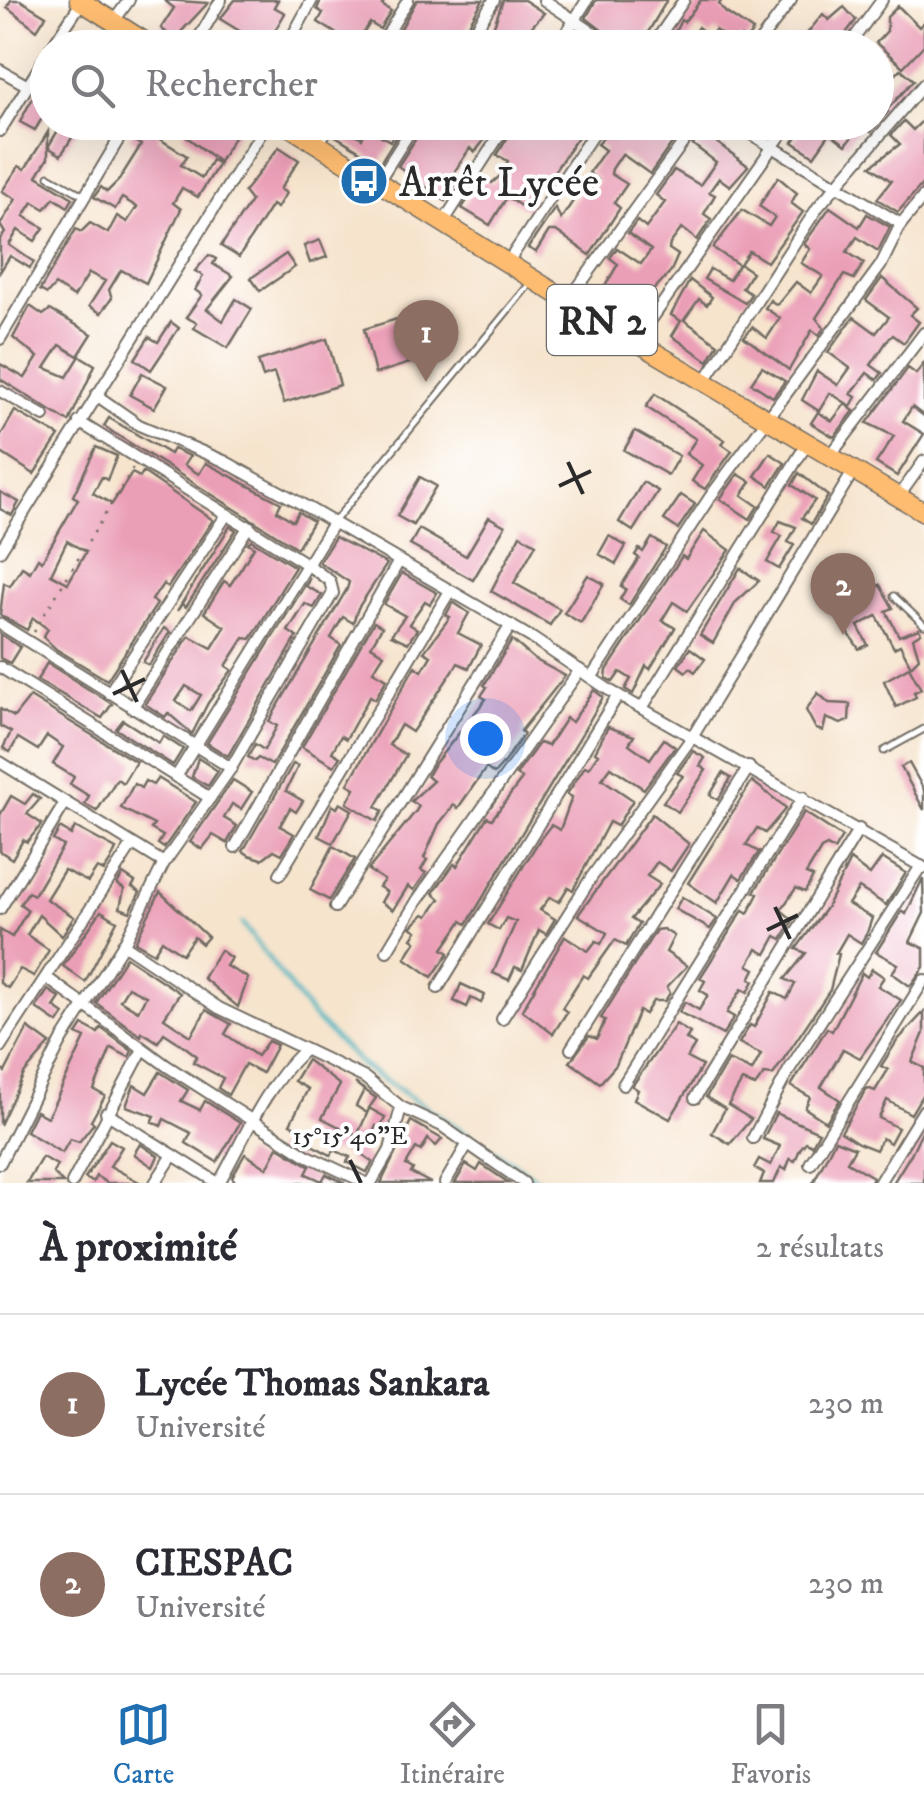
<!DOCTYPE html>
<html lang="fr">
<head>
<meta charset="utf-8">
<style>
  :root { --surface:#fff; --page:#f7f7f7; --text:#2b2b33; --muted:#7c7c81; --line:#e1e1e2; --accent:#1f6fb2 }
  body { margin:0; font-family:"IM FELL DW Pica",serif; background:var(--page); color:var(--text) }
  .you { position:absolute; left:485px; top:738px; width:35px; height:35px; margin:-25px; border:8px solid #fff; border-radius:50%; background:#1a73e8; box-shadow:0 0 0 15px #1a73e833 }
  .badge { display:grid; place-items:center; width:65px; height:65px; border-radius:50%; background:var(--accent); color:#fff; font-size:32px; font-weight:700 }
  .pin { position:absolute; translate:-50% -82px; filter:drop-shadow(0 2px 5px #0008) }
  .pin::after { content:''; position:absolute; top:52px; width:35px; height:30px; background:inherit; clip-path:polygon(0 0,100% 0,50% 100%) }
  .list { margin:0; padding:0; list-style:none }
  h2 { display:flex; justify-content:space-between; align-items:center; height:130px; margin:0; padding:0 40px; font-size:42px }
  h2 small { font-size:32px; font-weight:400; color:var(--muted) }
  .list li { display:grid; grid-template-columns:65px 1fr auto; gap:30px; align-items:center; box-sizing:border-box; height:180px; padding:0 40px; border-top:2px solid var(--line) }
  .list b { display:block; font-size:38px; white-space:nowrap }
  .list p { margin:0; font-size:32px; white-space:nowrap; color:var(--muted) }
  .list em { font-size:32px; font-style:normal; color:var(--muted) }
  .icon { flex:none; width:55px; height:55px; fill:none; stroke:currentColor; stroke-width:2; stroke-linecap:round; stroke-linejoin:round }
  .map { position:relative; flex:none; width:924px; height:1183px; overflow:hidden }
  .search { position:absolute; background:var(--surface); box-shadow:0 10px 40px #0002; left:30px; right:30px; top:30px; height:110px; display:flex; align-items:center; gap:25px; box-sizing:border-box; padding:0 35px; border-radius:55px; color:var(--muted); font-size:38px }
  .sheet { height:490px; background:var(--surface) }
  nav { display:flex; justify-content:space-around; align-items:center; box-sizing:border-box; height:140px; border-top:2px solid var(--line); background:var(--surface); font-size:28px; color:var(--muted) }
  nav a { display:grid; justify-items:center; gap:5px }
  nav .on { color:var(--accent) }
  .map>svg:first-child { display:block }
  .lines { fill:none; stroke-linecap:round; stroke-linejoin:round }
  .stream { stroke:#48b6c3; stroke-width:4 }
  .building { fill:#eb9fb7; fill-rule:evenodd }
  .lane-casing { stroke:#726c64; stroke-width:9 }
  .street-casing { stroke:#726c64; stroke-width:14 }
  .highway-casing { stroke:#726c64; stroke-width:21 }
  .path { stroke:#726c64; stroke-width:2.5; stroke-dasharray:2.5 8; stroke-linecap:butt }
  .lane { stroke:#fff; stroke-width:5 }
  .street { stroke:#fff; stroke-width:10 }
  .highway { stroke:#fdbc70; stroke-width:18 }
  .ticks { fill:none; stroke:#2b2b2b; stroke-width:4 }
  .labels { text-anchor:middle; stroke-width:8; stroke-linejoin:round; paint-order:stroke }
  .shield { fill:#fff; stroke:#6b6b6b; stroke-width:2.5 }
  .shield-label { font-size:40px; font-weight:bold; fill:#2b2b2b }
  .poi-label { font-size:42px; fill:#2b2b2b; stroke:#fff; text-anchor:start }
  .ticks-label { font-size:25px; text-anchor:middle; fill:#2b2b2b; stroke:#fff; stroke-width:8; stroke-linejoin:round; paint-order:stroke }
</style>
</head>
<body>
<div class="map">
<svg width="924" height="1183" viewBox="0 0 924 1183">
  <rect width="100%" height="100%" fill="#fff"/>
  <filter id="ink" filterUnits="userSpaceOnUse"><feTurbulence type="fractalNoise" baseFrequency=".01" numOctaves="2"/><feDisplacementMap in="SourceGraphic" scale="20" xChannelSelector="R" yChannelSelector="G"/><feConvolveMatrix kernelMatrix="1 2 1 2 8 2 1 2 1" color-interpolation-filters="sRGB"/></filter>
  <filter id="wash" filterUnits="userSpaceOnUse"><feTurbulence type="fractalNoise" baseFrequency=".0048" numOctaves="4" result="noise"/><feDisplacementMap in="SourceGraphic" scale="40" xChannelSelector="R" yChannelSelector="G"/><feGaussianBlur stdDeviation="2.25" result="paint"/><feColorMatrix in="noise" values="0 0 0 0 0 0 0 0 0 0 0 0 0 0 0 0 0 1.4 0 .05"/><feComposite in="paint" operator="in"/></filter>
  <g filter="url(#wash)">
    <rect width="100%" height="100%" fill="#f6e4cd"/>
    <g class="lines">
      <polyline class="stream" points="242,923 311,1015 365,1068 544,1183"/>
    </g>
    <g id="blocks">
      <g class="building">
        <polygon points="11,0 20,0 46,16 37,30 7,7"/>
        <polygon points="164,0 208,3 179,34 188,39 184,48 161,28 174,8"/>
        <polygon points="235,0 278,0 274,7 285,13 269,41 277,48 238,48 246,35 220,19"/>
        <polygon points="321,0 385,0 382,5 391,11 380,29 370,23 359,40 370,48 327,48 337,34 318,22 323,13 317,9"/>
        <polygon points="417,0 483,0 455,48 390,48"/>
        <polygon points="503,0 524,0 544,13 526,33 518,29 507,48 486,48"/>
        <polygon points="596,0 667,0 639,48 625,48 586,18"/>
        <polygon points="701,0 722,0 719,4 725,12 753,31 746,40 741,37 736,45 715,30 710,37 698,27 684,48 667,48 681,20 684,22"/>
        <polygon points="898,6 919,27 924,22 924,45 903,67 876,43 887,31 887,17"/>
        <polygon points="844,7 856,20 837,45 823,33 811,48 795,48 823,14 829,20"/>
        <polygon points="97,34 122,48 102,48 93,42"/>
        <polygon points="901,69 914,80 886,111 888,112 871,132 861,124 846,145 830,133 814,156 793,142 808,122 879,122 876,96"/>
        <polygon points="36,91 48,98 48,117 44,115 35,130 20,122"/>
        <polygon points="924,119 924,182 898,212 877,199 891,181 871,166 900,144 891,135 904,121 913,130"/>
        <polygon points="63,122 82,122 61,155 48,147"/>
        <polygon points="138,122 167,122 158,138 187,156 181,165 202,178 212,160 219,164 198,197 182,188 173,203 181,209 146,283 121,270 109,290 112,298 101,313 89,306 105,281 89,273 74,297 55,285 47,294 40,290 76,229 81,232 90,223 108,233 117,216 127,222 137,207 122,198 115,209 94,197 101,187 107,192 119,180 141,145 129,138"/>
        <polygon points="191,122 243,122 219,162 183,134"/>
        <polygon points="442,122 480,122 477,126 489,134 475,152 470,148 455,171 458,181 445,201 398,166 422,129 434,137"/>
        <polygon points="517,122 575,122 584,128 545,185 538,180 528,195 534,199 527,210 507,197 490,225 462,208 483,177 492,183 500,176 508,161 497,155"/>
        <polygon points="619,122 680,122 682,129 650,174 622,154 612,169 611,174 627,184 614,203 620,208 590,255 556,231 549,231 536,252 528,248 555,208 561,219 581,189 589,195 598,180 589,173 605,150 597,144"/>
        <polygon points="707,122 724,128 715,141 748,166 730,186 719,178 709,192 715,195 704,214 711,219 697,240 682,228 670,244 669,249 678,255 671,271 648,296 653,299 641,319 601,293 618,264 610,258 617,248 641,264 651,250 628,233 637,221 646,228 665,202 656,195 674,170 700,185 716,162 692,144"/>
        <polygon points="340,125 362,138 368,128 390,141 397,129 400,131 380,163 334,135"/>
        <polygon points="48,132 48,158 37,176 73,198 68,207 54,198 45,209 33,202 24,216 44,228 35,241 18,230 9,245 34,262 30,268 10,256 0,272 0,239 5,233 0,225 16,199 2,191 19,166 25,169"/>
        <polygon points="279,147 299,160 280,189 286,193 277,208 272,205 239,257 221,246 251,201 244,192"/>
        <polygon points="778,177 797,193 791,203 803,212 767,262 749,251 740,264 752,272 742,288 751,294 745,303 704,279 710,269 729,280 739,265 713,248 742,210 769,226 775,217 759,206"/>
        <polygon points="830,207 859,227 867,214 890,227 878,251 857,237 847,252 864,263 854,279 844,275 816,318 824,328 819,335 812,330 789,370 744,337 752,327 767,338 780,318 765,308 770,300 777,305 796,282 811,293 823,276 801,263 810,249 804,244"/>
        <polygon points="320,240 327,257 310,263 304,246"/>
        <polygon points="286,254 295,267 260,291 251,278"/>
        <polygon points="209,255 216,259 213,264 233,276 207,309 223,321 236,299 252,309 228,348 194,328 197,323 186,317 202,295 195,290 203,276 195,271"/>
        <polygon points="882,278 917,308 910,315 919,322 904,343 893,335 889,338 871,365 882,373 877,380 867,373 851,394 856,397 851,406 830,393 819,411 802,400 817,371 838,385 850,368 828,352 854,317 876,333 889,317 866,300"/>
        <polygon points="690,280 712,297 707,305 699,299 684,320 718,344 708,361 672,336 681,321 671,315"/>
        <polygon points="30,306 43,315 50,310 92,334 78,356 60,345 45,368 67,377 80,356 95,365 69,422 0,379 0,364 25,378 38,357 13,338"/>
        <polygon points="433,308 438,323 423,327 432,356 375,374 364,329"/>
        <polygon points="171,322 179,328 151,370 135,359 149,337 158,342"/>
        <polygon points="327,339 340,385 284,403 274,373 263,377 258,361"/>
        <polygon points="924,363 924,416 912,407 903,421 924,434 897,476 876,463 894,436 867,423 908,368 916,374"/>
        <polygon points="762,367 785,381 773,397 751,383"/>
        <polygon points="142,373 167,386 154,408 130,395"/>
        <polygon points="655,394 725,440 722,444 732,451 705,489 692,481 702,465 686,454 696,439 646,407"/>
        <polygon points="845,404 854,411 834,437 811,423 818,412 832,421"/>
        <polygon points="15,411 59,436 34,474 0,452 0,437"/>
        <polygon points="109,418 170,454 173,449 190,456 184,465 199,474 206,463 281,503 277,511 293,521 298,512 313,521 297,548 114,433 104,426"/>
        <polygon points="635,431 679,456 668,475 624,450"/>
        <path d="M96 447 117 456 107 480 102 477 93 493 112 504 132 473 140 477 143 472 213 520 168 587 163 584 152 600 157 604 107 680 56 649 43 637 48 629 33 618 27 630 0 615 4 583 10 586 22 567 30 572 38 558 42 561 78 499 73 496ZM67 541 86 552 68 583 51 574Z"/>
        <polygon points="770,453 785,463 770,486 755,476"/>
        <polygon points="799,473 828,496 811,524 802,518 815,500 792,485"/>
        <polygon points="738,474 751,482 742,495 758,506 750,519 720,499"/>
        <polygon points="420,477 436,486 413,525 397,516"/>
        <polygon points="643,482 658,491 633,531 619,522"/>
        <polygon points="0,492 19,502 12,515 0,509"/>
        <polygon points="681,495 695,504 678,529 664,520"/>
        <polygon points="489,517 505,526 473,580 410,545 419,529 466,556"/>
        <polygon points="780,521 796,527 788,542 794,545 779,569 767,562 782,536 774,532"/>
        <polygon points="230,526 236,530 186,607 182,604 177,611"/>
        <polygon points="704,531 730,550 687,611 673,602 662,620 675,628 650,669 646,666 633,694 625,689 631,679 620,672 613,682 606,678 607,670 673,570 682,556 686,559"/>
        <polygon points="520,535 536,544 514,583 560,609 550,625 491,591"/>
        <polygon points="609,536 626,546 616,564 599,554"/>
        <polygon points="335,537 387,564 358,608 353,623 343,617 331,638 341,645 272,765 258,758 255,761 248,757 255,744 264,750 277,726 269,721 347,589 349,582 319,562"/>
        <polygon points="652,538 666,547 629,605 620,599 626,589 621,586 639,558 635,555 639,549 643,552"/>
        <path d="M251 540 295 567 251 639 244 638 226 666 232 670 208 703 192 734 168 713 165 717 145 704 189 636 212 648 225 627 204 613 224 581 230 585 242 567 254 547 248 543ZM186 686 201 695 191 711 176 701Z"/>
        <polygon points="740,568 759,581 736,602 713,643 700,635"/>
        <polygon points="402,573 437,593 430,604 425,601 409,624 417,629 408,643 391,635 405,616 384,604"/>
        <polygon points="588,575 604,584 581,623 564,613"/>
        <polygon points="310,577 306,586 322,595 314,608 305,604 288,631 297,637 228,756 207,743"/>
        <polygon points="880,585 893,608 886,611 899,636 919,629 921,633 913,638 919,658 911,666 900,645 894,648 877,616 858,626 868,645 859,649 833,610"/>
        <polygon points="453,602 469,613 458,633 481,645 469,668 458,663 412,732 401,725 389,745 406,755 376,807 383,811 377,821 347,803 355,788 348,784 415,666 422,671 431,656 424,652 450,617 446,615"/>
        <polygon points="374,622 382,627 371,646 384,654 373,671 387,679 375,699 370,696 346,739 341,736 332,752 340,757 334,766 302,747"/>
        <polygon points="164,628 170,632 149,665 143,662"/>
        <polygon points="0,634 20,647 10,663 0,658"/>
        <polygon points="512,640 534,659 565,676 521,731 524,734 502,765 494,774 486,768 458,808 454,805 439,824 424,858 427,860 421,870 426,873 414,890 408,886 393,910 381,902 387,892 379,887 384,880 368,870 416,811 419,806 411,801 433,781 427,776 432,767 486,699 481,696 487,687 484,685"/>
        <polygon points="690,648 705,659 695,672 690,668 686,672 678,666"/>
        <polygon points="47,663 112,704 102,718 37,680"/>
        <polygon points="909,667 921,689 914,692 916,697 896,707 884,681"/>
        <polygon points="594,690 603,697 584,730 467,924 462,921 443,949 449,953 432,977 405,958 416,941 412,938 417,931 411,927 424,914 428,916 440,899 433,893 454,864 457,866 487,817 492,819 522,779 516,775 539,743 548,746 566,718 572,722"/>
        <polygon points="818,693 829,703 850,704 849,720 841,724 826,718 823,731 816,729 806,710"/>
        <polygon points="30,697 136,762 123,783 117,779 97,811 85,804 89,796 70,784 74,777 53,764 63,747 47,736 38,750 18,738 10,752 3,748 11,732 0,726 0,709 14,717"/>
        <polygon points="123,720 159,743 163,736 183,749 173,765 116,729"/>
        <polygon points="608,727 634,736 629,744 650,759 664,739 675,747 644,789 611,767 602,779 633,800 617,826 609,822 573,890 568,887 559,902 550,897 540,910 555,919 546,934 539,930 522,970 515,967 509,980 493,973 516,922 506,918 499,930 488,924 540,839 551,825 560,830 572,797 567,794 585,766 589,768 598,754 595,752"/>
        <polygon points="693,751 705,758 700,766 706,770 678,812 663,802 683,776 677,773"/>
        <polygon points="198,758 218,771 208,786 192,777"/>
        <polygon points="909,763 924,790 924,810 901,767"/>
        <polygon points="293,764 298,766 286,791 303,801 296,812 290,808 280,826 294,834 282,854 274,850 262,859 249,855 243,851"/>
        <polygon points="723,773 731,778 718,800 710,795"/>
        <polygon points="158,778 196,802 164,848 158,844 163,836 151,829 154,825 121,808 134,784 141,788 145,781 153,785"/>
        <polygon points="233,780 252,792 241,809 232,804 224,818 237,826 227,843 213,835 202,849 190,842"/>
        <polygon points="752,781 786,808 765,833 757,828 746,845 759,852 741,879 734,874 717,903 688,883"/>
        <polygon points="33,794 40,799 27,814 42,824 27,842 23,840 12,859 0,851 0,815 11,796 25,804"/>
        <polygon points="340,803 352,810 333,843 319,836 332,805 337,808"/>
        <polygon points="804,812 842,837 834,850 827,846 821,849 806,874 813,877 805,892 796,888 781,910 793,920 782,939 776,936 766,954 757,949 748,965 755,969 750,979 754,981 748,992 742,989 729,1009 727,1013 734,1017 723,1035 679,1012 685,1002 699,1010 708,995 700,990 705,981 700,978 743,910 748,913 758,894 754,892"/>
        <polygon points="652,814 689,844 671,871 657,862 647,876 660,884 631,919 639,924 626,946 615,940 588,978 583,975 562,1008 567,1012 553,1034 522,1010 565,936 588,951 596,941 601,944 607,933 578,915"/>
        <polygon points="75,827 116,849 110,862 104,871 97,868 88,882 64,870 46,899 74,917 62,936 39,915 27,935 49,950 34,976 20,969 8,988 0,983 0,930 12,937 28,910 20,904 28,892 34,895 63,846 53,840 60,828 71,835"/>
        <polygon points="333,846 355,859 329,900 310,890"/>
        <polygon points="882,858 906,873 886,905 859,888 848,904 872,918 867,933 861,943 847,934 836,953 839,954 830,990 773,1075 764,1074 755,1086 742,1081 728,1105 751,1119 730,1144 712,1133 725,1109 706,1097 728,1060 752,1071 761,1054 739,1043 750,1025 754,1027 773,992 787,999 795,984 785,979 806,953 796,949 826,908 850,860 870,875"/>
        <polygon points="123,874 135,882 132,887 140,892 130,912 120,908 124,889 117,884"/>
        <polygon points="923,878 924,913 910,942 924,948 924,967 910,986 892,973 898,964 876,952 902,911 906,914"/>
        <polygon points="160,892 208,937 202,944 194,937 182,954 162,940 154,953 135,942"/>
        <polygon points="682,897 717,919 710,929 675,909"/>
        <polygon points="101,911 117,921 85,982 63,966"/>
        <polygon points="663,929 674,936 666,952 687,966 667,987 670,993 665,1001 653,1001 645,1014 639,1011 616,1065 600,1083 570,1062 589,1036 597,1039 605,1020 601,1018 656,930"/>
        <polygon points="220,950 231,958 226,966 248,978 238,1007 203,978"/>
        <path d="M126 957 180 993 164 1018 191 1036 206 1010 231 1024 225 1034 257 1056 268 1041 277 1045 262 1073 245 1064 228 1095 218 1088 223 1078 193 1062 197 1056 184 1046 164 1033 158 1042 142 1032 141 1036 96 1003ZM128 987 146 996 138 1011 120 1000Z"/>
        <polygon points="872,969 884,977 878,986 901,1000 860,1058 843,1049 821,1087 840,1100 826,1122 805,1108 810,1097 791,1086 827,1028 832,1031 862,973 867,977"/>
        <polygon points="461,984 485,995 481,1003 471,998 467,1007 454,1001"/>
        <polygon points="48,990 60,998 54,1007 64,1014 58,1023 36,1008"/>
        <polygon points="924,1012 924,1033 912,1062 924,1068 924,1092 911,1114 887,1100 879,1118 898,1128 890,1143 882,1138 876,1150 858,1143 841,1132 867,1088 875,1091 888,1070 881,1066 897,1041"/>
        <polygon points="676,1024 690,1033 686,1039 695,1045 687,1058 702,1066 670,1119 634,1099 638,1090 632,1086"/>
        <polygon points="83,1025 98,1033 101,1028 132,1051 129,1057 111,1048 94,1090 105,1096 91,1121 94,1123 79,1142 70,1139 62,1153 26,1131 36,1111 47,1117 53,1106 85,1038 77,1034"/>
        <polygon points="28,1028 50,1044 24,1074 0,1125 0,1069 5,1072"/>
        <polygon points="307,1060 340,1085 322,1118 357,1136 369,1109 367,1113 356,1106 364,1090 355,1083 376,1098 369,1108 385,1117 380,1128 376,1126 362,1154 373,1162 367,1172 347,1162 350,1157 334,1150 331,1155 308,1143 311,1136 290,1124 308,1089 294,1081"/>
        <polygon points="160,1072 188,1090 181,1101 200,1110 205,1101 240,1123 217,1162 186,1143 191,1133 164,1119 161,1126 152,1122 155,1116 126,1106 134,1085 147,1093"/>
        <polygon points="776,1113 819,1132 812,1145 806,1142 800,1149 795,1161 790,1159 786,1170 781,1167 774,1183 760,1183 764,1173 754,1168 759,1159 771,1165 780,1146 763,1139"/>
        <polygon points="411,1121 442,1139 436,1146 428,1139 421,1151 416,1148 406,1165 413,1169 411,1173 431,1183 381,1183"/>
        <polygon points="924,1127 924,1183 893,1183 911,1154"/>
        <polygon points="110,1140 122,1147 110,1166 141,1183 107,1183 96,1176 93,1182 85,1178"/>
        <polygon points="835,1140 855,1148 847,1162 873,1177 870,1183 813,1183"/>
        <polygon points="140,1144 158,1156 153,1167 134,1154"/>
        <polygon points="278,1147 310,1166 306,1174 322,1181 326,1174 345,1183 236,1183 232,1177 245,1154 267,1168"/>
        <polygon points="42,1157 57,1165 53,1173 63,1183 27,1183"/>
        <polygon points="466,1164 477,1171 481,1164 509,1183 455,1183"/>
      </g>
    </g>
  </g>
  <g filter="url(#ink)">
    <use href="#blocks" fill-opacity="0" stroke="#726c64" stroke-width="2.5"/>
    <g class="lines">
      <g class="lane-casing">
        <g id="lane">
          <polyline points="49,176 83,195"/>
          <polyline points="333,523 532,281"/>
          <polyline points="894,596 924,625"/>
          <polyline points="884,751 924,729"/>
        </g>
      </g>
      <g class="street-casing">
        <g id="street">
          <polyline points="544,0 616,48"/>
          <polyline points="114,21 129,0"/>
          <polyline points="51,48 83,0"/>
          <polyline points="193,48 221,0"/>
          <polyline points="286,48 312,0"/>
          <polyline points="379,48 408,0"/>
          <polyline points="464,48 494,0"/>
          <polyline points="557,48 587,0"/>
          <polyline points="651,48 684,0"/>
          <polyline points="755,48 791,0"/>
          <polyline points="847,48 882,0"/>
          <polyline points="0,70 28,86"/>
          <polyline points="731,122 901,224"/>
          <polyline points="0,131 48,53"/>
          <polyline points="318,144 332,122"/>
          <polyline points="379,180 416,122"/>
          <polyline points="444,221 508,122"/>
          <polyline points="508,262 601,122"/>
          <polyline points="568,301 698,122"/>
          <polyline points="0,339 129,122"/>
          <polyline points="637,340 790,122"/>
          <polyline points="706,379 818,207 924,84"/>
          <polyline points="0,391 44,416"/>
          <polyline points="96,395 139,425 224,461 293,499 532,638 609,690 924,868"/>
          <polyline points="830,456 924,333"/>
          <polyline points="899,496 924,461"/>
          <polyline points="0,551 268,122"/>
          <polyline points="0,624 231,768"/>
          <polyline points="0,667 210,798"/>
          <polyline points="593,675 710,497 881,265 901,224 924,196"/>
          <polyline points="109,693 227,514"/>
          <polyline points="132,708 249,526"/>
          <polyline points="642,708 808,442"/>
          <polyline points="0,762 164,863"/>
          <polyline points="176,777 333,523"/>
          <polyline points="235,847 399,561"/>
          <polyline points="280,874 450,591"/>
          <polyline points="335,907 511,625"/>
          <polyline points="0,909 65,803"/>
          <polyline points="123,944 219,1008 365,1078 401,1107"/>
          <polyline points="387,951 417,901 580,670"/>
          <polyline points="47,978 167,1066 306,1155 366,1183"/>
          <polyline points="438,988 618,695"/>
          <polyline points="502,1019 591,878 693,736 854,470"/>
          <polyline points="0,1047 132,845"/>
          <polyline points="571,1049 749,767"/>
          <polyline points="623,1085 803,797"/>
          <polyline points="695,1098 859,829"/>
          <polyline points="106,1113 218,1183"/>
          <polyline points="753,1138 789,1070 921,866"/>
          <polyline points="0,1163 61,1042 126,940 164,863 231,768 333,593 330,581 308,565 79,422"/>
          <polyline points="810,1164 924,980"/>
          <polyline points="72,1183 143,1049"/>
          <polyline points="155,1183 173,1155"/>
          <path d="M219 1183C245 1137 264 1088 303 1051"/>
          <polyline points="371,1183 390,1150 401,1107 442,1126 524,1183"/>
          <polyline points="445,1183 467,1145"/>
          <polyline points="879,1183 924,1110"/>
        </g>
      </g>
      <g class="highway-casing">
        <g id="highway">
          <polyline points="79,0 155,48"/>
          <polyline points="282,122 568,301 924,512"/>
        </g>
      </g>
      <polyline class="path" points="34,632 133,468"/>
      <use href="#lane" class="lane"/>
      <use href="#street" class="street"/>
      <use href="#highway" class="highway"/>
    </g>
  </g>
  <path class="ticks" d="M568 462 583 494M559 486 591 471M122 670 137 702M113 694 145 679M775 907 790 939M767 930 798 915M350 1160 361 1183"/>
  <defs>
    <g id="bus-disc" transform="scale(2.5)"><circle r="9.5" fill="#1f6fb2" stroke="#fff"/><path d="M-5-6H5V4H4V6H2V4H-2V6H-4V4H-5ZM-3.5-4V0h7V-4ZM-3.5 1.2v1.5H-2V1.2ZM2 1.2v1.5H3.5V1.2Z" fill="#fff"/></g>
  </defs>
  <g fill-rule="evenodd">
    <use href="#bus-disc" x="364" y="181"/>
  </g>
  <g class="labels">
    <rect class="shield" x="547" y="285" width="110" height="70" rx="8"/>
    <g class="shield-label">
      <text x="602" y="334">RN 2</text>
    </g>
    <g class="poi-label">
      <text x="399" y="196">Arrêt Lycée</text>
    </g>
  </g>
  <g class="ticks-label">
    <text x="350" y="1144">15°15'40"E</text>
  </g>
</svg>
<div class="you"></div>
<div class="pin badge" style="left:426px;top:382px;background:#8d6e63">1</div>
<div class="pin badge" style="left:843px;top:635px;background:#8d6e63">2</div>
<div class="search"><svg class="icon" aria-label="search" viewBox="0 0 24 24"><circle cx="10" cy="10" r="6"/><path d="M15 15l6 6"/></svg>Rechercher</div>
</div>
<section class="sheet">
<h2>À proximité<small>2 résultats</small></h2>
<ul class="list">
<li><span class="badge" style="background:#8d6e63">1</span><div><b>Lycée Thomas Sankara</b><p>Université</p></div><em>230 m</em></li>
<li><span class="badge" style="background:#8d6e63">2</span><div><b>CIESPAC</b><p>Université</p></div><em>230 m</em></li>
</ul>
</section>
<nav>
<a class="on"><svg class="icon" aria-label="map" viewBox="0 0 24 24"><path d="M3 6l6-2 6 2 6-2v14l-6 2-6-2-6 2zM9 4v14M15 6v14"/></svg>Carte</a>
<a><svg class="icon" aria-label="directions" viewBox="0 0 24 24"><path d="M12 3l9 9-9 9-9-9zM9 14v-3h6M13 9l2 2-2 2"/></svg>Itinéraire</a>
<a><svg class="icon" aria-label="saved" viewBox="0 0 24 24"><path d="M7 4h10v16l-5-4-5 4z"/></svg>Favoris</a>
</nav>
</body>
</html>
